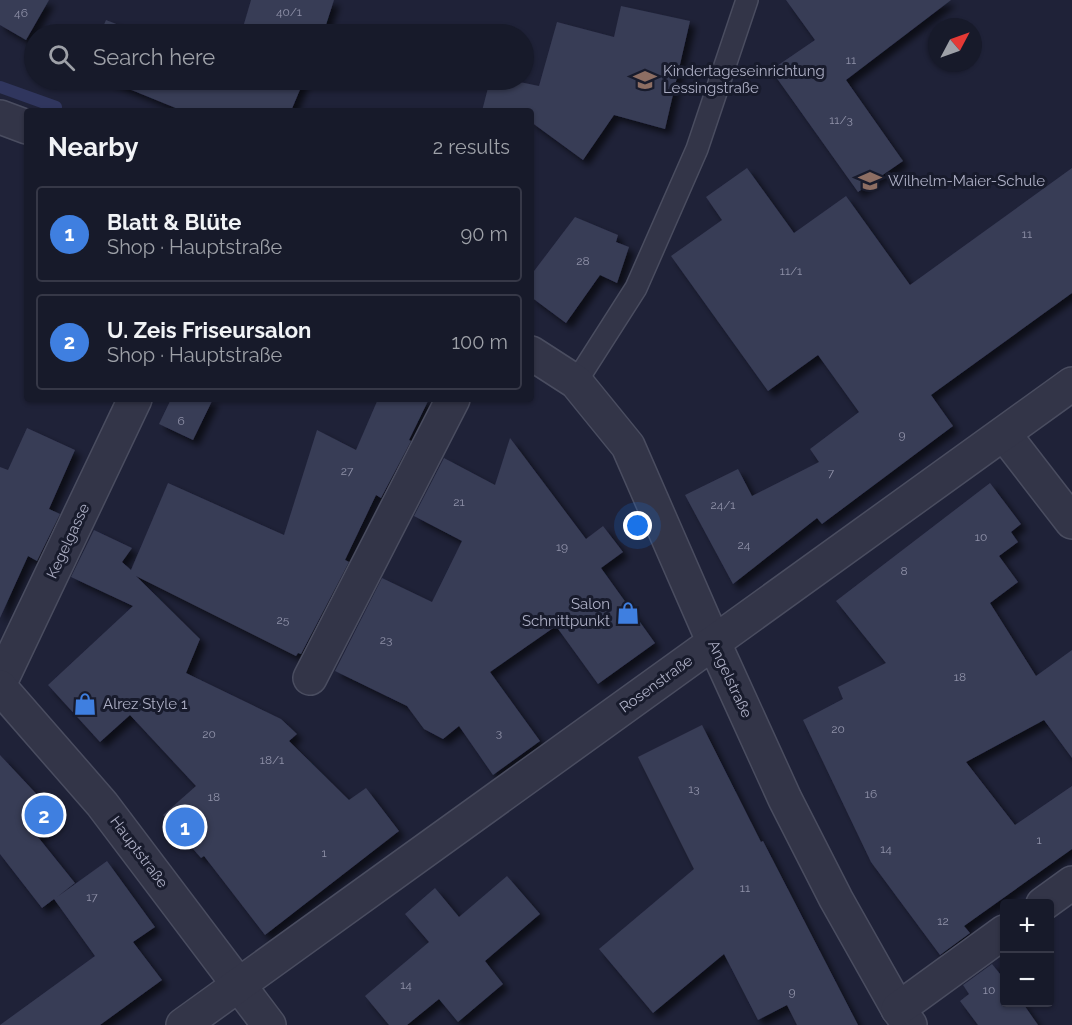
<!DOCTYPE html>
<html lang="en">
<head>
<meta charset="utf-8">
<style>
  :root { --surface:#171a2a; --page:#242736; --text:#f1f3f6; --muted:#9ea1a8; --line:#363847; --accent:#7c87fb }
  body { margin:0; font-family:Raleway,sans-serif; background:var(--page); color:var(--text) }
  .controls { position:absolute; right:18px; bottom:18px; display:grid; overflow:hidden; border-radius:6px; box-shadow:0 2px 4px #0004 }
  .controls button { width:54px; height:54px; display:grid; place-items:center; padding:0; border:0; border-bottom:2px solid var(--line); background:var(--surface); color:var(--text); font:30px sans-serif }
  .compass { position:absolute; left:928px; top:18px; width:54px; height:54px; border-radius:50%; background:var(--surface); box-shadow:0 2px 4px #0004; rotate:49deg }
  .you { position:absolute; left:638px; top:526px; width:21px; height:21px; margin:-15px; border:4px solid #fff; border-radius:50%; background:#1a73e8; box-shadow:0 0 0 9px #1a73e833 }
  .badge { display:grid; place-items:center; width:39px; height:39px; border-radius:50%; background:var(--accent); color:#fff; font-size:20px; font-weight:700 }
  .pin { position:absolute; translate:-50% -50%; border:3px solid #fff; box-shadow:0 2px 6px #0006 }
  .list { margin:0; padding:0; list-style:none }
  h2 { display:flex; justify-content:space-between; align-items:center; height:78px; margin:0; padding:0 24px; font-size:26px }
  h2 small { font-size:20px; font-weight:400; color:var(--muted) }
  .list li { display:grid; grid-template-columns:39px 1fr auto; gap:18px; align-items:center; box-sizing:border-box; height:96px; margin:0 12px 12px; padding:0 12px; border:2px solid var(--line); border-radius:6px }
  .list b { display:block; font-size:22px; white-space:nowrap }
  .list p { margin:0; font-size:20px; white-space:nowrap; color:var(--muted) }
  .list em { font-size:20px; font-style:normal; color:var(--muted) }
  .icon { flex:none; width:33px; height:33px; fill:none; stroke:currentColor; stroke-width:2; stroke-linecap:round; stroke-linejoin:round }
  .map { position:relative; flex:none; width:1072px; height:1025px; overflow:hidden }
  .search { position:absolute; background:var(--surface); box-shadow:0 2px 4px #0004; left:24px; top:24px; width:510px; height:66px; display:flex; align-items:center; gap:15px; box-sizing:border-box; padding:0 21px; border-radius:33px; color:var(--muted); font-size:22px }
  .panel { position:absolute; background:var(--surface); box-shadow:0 2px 4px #0004; left:24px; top:108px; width:510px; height:294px; border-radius:6px }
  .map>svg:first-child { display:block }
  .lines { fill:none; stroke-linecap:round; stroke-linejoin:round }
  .stream { stroke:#30365e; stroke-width:12 }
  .building { fill:#383c56; filter:url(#shadow) }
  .lane-casing { stroke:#4a4d60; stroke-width:24 }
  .street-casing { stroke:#4a4d60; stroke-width:36 }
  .lane { stroke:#333548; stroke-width:21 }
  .street { stroke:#333548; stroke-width:33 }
  .labels { text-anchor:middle; stroke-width:6; stroke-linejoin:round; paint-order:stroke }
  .number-label { font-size:12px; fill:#9092a9 }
  .poi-label { font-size:15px; fill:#adafc5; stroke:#181b2c; text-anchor:start }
  .street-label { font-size:15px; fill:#adafc5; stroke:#181b2c }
</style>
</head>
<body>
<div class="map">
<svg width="1072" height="1025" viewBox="0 0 1072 1025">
  <defs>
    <filter id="shadow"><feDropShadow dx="5.5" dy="5.5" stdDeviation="3" flood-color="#0009"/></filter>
  </defs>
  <rect width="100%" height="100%" fill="#1f2238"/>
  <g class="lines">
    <polyline class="stream" points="0,87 56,107"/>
  </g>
  <g class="building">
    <polygon points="0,0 49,0 26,40 0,25"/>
    <polygon points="251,0 334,0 323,34 241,34"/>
    <polygon points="786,0 951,0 846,80 903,161 858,192 771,70 815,40"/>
    <polygon points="621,6 690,21 665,129 614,115 583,160 531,122 531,111 482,111 490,80 510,80 539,86 557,22 614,37"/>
    <polygon points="106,20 142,34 100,34"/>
    <polygon points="107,80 304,80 291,111 183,111"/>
    <polygon points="747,168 794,233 846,196 910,285 1072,168 1072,293 931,395 953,426 822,524 817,518 733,584 685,495 738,469 752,496 819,462 810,449 859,412 818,355 768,391 671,256 722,220 706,197"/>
    <polygon points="575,217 618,235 616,242 629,247 617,283 600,275 566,323 531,297 531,275"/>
    <polygon points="171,399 213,399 193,440 159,424"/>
    <polygon points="378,399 429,399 409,440 411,441 381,498 376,495 345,560 349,562 301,654 298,653 296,656 136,576 200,639 186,673 281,719 297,734 289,741 349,800 366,788 399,831 265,935 204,856 201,858 163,815 196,786 130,715 100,742 48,685 133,606 71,577 94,530 132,548 122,562 131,570 168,483 284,535 317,430 356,450"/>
    <polygon points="27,428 75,450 49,509 60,514 37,561 28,556 0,618 0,467 8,470"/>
    <polygon points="510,438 586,539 603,526 623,552 601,568 655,643 598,684 556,626 490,672 540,741 493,775 459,726 443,739 424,729 407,706 335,671 382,578 432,602 462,541 414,516 444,458 495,485"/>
    <polygon points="990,483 1021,524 1011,532 1018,542 999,556 1018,582 990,603 1036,676 1072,650 1072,758 1044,720 966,762 1015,825 1072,786 1072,849 964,926 970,933 940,955 871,862 803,720 843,699 838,687 886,663 836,601"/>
    <polygon points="702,725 761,842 763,841 858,1025 797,1025 787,1005 758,1020 724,954 653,1013 599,949 694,869 638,757"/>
    <polygon points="0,755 59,818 38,837 75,883 57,897 107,861 155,927 133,942 162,980 100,1025 0,1025 95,956 54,899 42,908 0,854"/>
    <polygon points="507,876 540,914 485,961 503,984 458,1022 439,999 407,1025 389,1025 365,996 429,942 405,914 435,888 459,917"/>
    <polygon points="992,964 1005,980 1005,1002 1022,1002 1038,1025 978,1025 960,1001 969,994 963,985"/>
  </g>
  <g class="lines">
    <g class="lane-casing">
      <polyline id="lane" points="576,382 636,288 697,149 747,0"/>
    </g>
    <g class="street-casing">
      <g id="street">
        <polyline points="0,117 27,127"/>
        <polyline points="531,353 576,382 628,446 714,643 785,799 836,899 898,1009 910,1025"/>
        <polyline points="1004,434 1072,522"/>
        <polyline points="310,678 453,399"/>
        <polyline points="0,683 135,399"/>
        <polyline points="0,687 102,804 269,1025"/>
        <polyline points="1043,904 1072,883"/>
        <polyline points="898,1009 1004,932"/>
        <polyline points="183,1025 1072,384"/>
      </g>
    </g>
    <use href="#lane" class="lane"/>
    <use href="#street" class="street"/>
  </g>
  <defs>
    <g id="school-bare" transform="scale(1.8)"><path d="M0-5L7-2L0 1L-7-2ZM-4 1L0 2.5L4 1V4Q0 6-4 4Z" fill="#8d6e63" stroke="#181b2c" stroke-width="2.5" paint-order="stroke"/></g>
    <g id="shop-bare" transform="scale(1.8)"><path d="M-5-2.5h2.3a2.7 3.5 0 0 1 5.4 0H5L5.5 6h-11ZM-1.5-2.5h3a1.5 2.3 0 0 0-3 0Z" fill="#3f7fe0" stroke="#181b2c" stroke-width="2.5" paint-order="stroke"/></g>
  </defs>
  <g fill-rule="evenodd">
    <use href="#school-bare" x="645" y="80"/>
    <use href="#school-bare" x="870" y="181"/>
    <use href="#shop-bare" x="628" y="613"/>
    <use href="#shop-bare" x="85" y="704"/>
  </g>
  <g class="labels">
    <g class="number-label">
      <text x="289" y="16">40/1</text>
      <text x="21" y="17">46</text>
      <text x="851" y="64">11</text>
      <text x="841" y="124">11/3</text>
      <text x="1027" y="238">11</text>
      <text x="583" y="265">28</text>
      <text x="791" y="275">11/1</text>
      <text x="181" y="425">6</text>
      <text x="902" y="439">9</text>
      <text x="347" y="475">27</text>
      <text x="831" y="477">7</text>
      <text x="459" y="506">21</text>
      <text x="723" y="509">24/1</text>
      <text x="981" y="541">10</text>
      <text x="744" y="549">24</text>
      <text x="562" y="551">19</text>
      <text x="904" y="575">8</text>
      <text x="283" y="624">25</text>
      <text x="386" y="644">23</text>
      <text x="960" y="681">18</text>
      <text x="838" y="733">20</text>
      <text x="499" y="737">3</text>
      <text x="209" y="738">20</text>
      <text x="272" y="764">18/1</text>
      <text x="694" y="793">13</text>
      <text x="871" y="798">16</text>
      <text x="214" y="801">18</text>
      <text x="1039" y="844">1</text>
      <text x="886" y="853">14</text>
      <text x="324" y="857">1</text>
      <text x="745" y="892">11</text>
      <text x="92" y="901">17</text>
      <text x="943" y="925">12</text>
      <text x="406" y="989">14</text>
      <text x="989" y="994">10</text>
      <text x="792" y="996">9</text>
    </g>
    <g class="poi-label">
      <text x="663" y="76">Kindertageseinrichtung<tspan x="663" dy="17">Lessingstraße</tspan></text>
      <text x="888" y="186">Wilhelm-Maier-Schule</text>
      <text x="610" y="609" text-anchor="end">Salon<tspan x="610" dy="17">Schnittpunkt</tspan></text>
      <text x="103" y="709">Alrez Style 1</text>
    </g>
    <g class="street-label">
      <text transform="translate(68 541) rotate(-65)" y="5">Kegelgasse</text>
      <text transform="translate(730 679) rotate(65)" y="5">Angelstraße</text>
      <text transform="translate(656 684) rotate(-36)" y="5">Rosenstraße</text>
      <text transform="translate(139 852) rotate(53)" y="5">Hauptstraße</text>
    </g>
  </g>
</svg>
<div class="controls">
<button>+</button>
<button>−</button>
</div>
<svg class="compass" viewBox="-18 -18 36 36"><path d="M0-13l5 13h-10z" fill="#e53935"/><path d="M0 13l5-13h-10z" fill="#9ea1a8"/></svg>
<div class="you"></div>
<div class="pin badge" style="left:185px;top:827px;background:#3f7fe0">1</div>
<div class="pin badge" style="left:44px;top:815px;background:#3f7fe0">2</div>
<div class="search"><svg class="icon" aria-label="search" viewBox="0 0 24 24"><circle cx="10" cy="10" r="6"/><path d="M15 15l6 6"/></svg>Search here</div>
<section class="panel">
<h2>Nearby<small>2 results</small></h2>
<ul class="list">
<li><span class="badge" style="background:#3f7fe0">1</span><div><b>Blatt &amp; Blüte</b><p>Shop · Hauptstraße</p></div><em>90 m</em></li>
<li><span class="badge" style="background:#3f7fe0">2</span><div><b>U. Zeis Friseursalon</b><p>Shop · Hauptstraße</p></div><em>100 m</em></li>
</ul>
</section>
</div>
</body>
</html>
